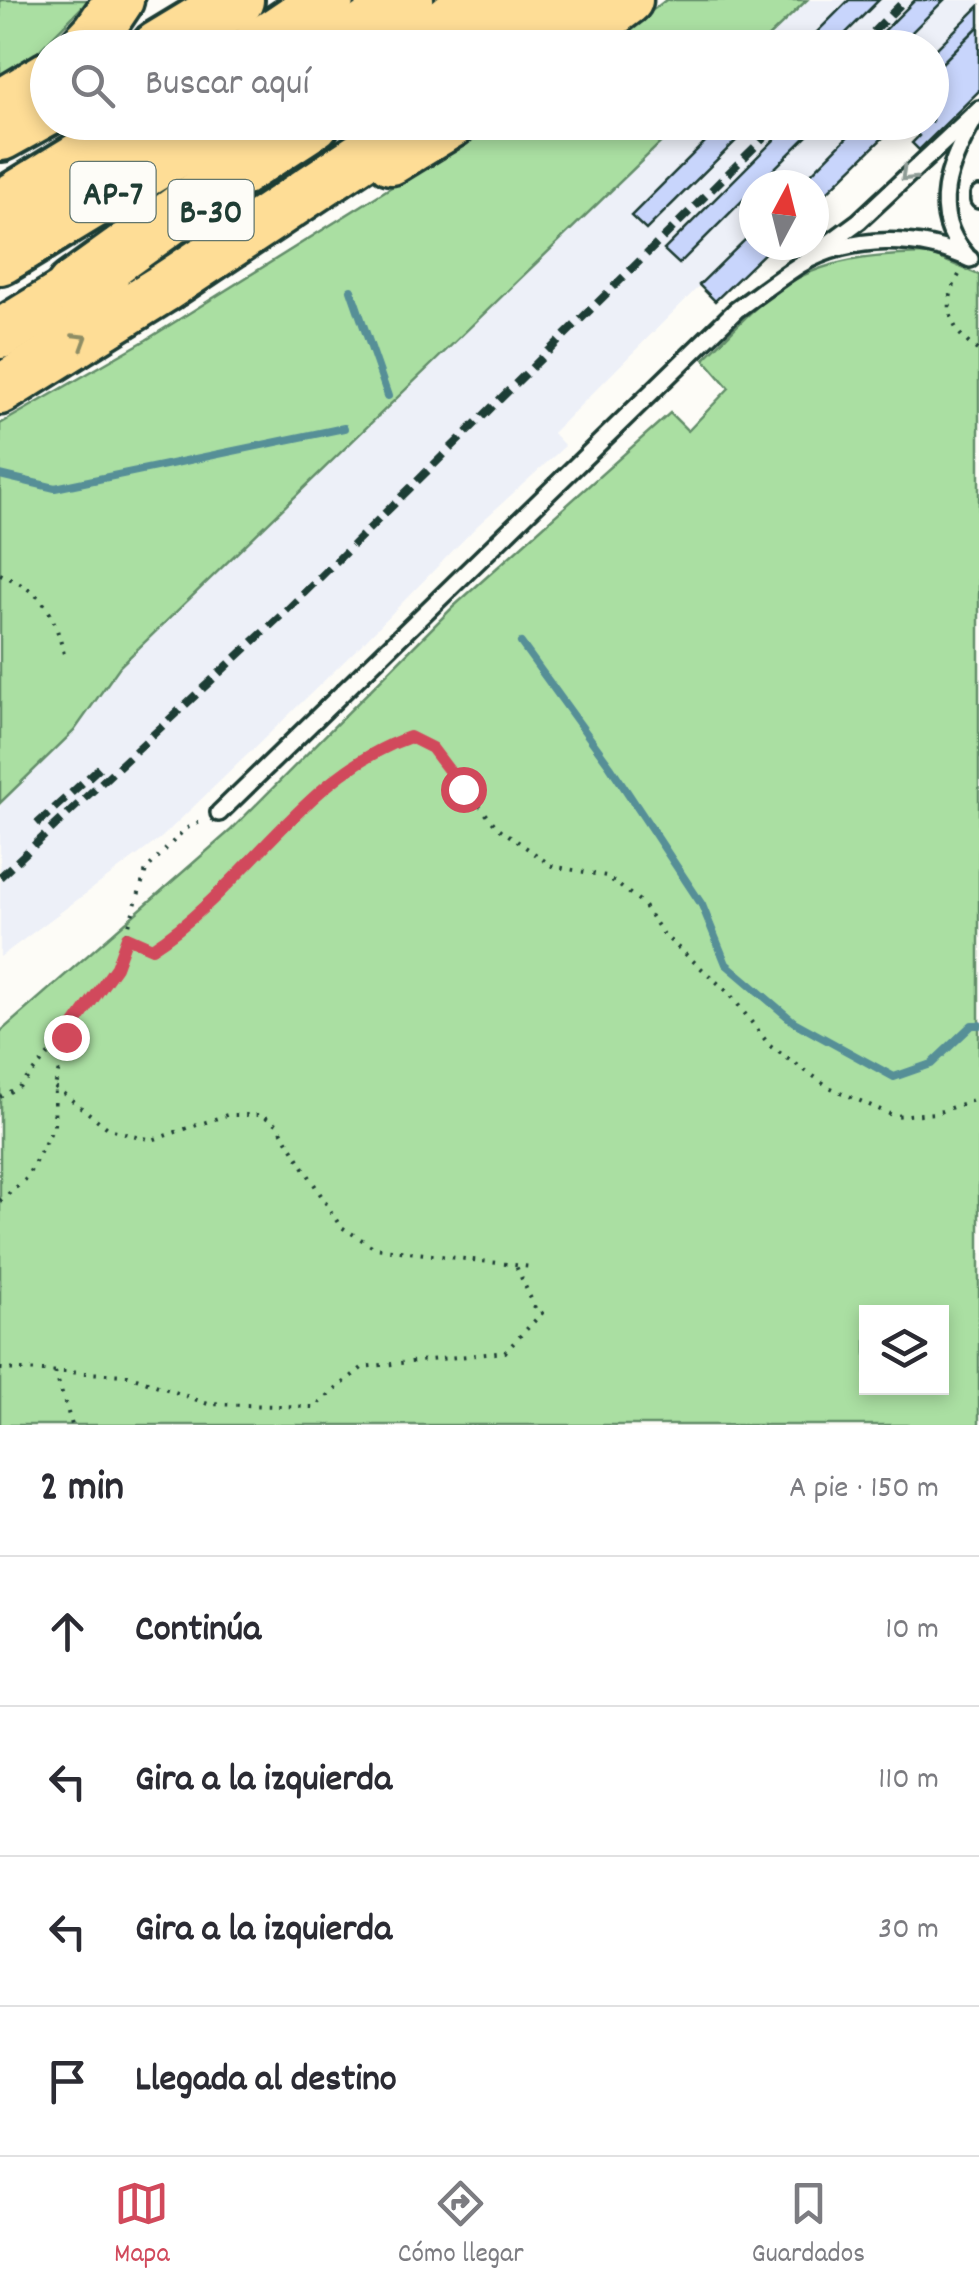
<!DOCTYPE html>
<html lang="es">
<head>
<meta charset="utf-8">
<style>
  :root { --surface:#fff; --page:#f2f2f3; --text:#2b2b33; --muted:#7c7c81; --line:#e1e1e2; --accent:#d1495b }
  body { margin:0; font-family:Dekko,sans-serif; background:var(--page); color:var(--text) }
  .controls { position:absolute; right:30px; bottom:30px; display:grid; overflow:hidden; border-radius:0px; box-shadow:0 5px 15px #0003 }
  .controls button { width:90px; height:90px; display:grid; place-items:center; padding:0; border:0; border-bottom:2px solid var(--line); background:var(--surface); color:var(--text); font:50px sans-serif }
  .compass { position:absolute; left:739px; top:170px; width:90px; height:90px; border-radius:50%; background:var(--surface); box-shadow:0 5px 15px #0003; rotate:7deg }
  .stop { position:absolute; width:30px; height:30px; margin:-22px; border:8px solid #d1495b; border-radius:50%; background:#fff }
  .stop.end { background:#d1495b; border-color:#fff; box-shadow:0 2px 10px #0008 }
  .list { margin:0; padding:0; list-style:none }
  h2 { display:flex; justify-content:space-between; align-items:center; height:130px; margin:0; padding:0 40px; font-size:42px }
  h2 small { font-size:32px; font-weight:400; color:var(--muted) }
  .list li { display:grid; grid-template-columns:65px 1fr auto; gap:30px; align-items:center; box-sizing:border-box; height:150px; padding:0 40px; border-top:2px solid var(--line) }
  .list b { display:block; font-size:38px; white-space:nowrap }
  .list em { font-size:32px; font-style:normal; color:var(--muted) }
  .icon { flex:none; width:55px; height:55px; fill:none; stroke:currentColor; stroke-width:2; stroke-linecap:round; stroke-linejoin:round }
  .map { position:relative; flex:none; width:979px; height:1425px; overflow:hidden }
  .search { position:absolute; background:var(--surface); box-shadow:0 5px 15px #0003; left:30px; right:30px; top:30px; height:110px; display:flex; align-items:center; gap:25px; box-sizing:border-box; padding:0 35px; border-radius:55px; color:var(--muted); font-size:38px }
  .sheet { height:730px; background:var(--surface) }
  nav { display:flex; justify-content:space-around; align-items:center; box-sizing:border-box; height:140px; border-top:2px solid var(--line); background:var(--surface); font-size:28px; color:var(--muted) }
  nav a { display:grid; justify-items:center; gap:5px }
  nav .on { color:var(--accent) }
  .map>svg:first-child { display:block }
  .built { fill:#edf0f8 }
  .green { fill:#aadfa2; stroke:#648e6b; stroke-width:2.5; fill-rule:evenodd }
  .lines { fill:none; stroke-linecap:round; stroke-linejoin:round }
  .stream { stroke:#568f97; stroke-width:8 }
  .building { fill:#c8d5fc; stroke:#1f3d34; stroke-width:2.5 }
  .service-casing { stroke:#1f3d34; stroke-width:22 }
  .trunk-casing { stroke:#1f3d34; stroke-width:55 }
  .motorway-casing { stroke:#1f3d34; stroke-width:60 }
  .path { stroke:#1f3d34; stroke-width:4; stroke-dasharray:2.5 8; stroke-linecap:butt }
  .service { stroke:#fdfcf7; stroke-width:15 }
  .trunk { stroke:#fedd96; stroke-width:48 }
  .motorway { stroke:#fedd96; stroke-width:52 }
  .rail { stroke:#1f3d34; stroke-width:8; stroke-dasharray:15 8; stroke-linecap:butt }
  .oneway { stroke:#8e9c96 }
  .oneway2 { stroke:#8e8d65 }
  .route { stroke:#d1495b; stroke-width:12 }
  .labels { text-anchor:middle; stroke-width:8; stroke-linejoin:round; paint-order:stroke }
  .shield { fill:#fdfcf7; stroke:#62766e; stroke-width:2.5 }
  .shield-label { font-size:35px; font-weight:bold; fill:#1f3d34 }
</style>
</head>
<body>
<div class="map">
<svg width="979" height="1425" viewBox="0 0 979 1425">
  <rect width="100%" height="100%" fill="#fdfcf7"/>
  <filter id="ink" filterUnits="userSpaceOnUse"><feTurbulence type="fractalNoise" baseFrequency=".01" numOctaves="2"/><feDisplacementMap in="SourceGraphic" scale="20" xChannelSelector="R" yChannelSelector="G"/><feConvolveMatrix kernelMatrix="1 2 1 2 8 2 1 2 1" color-interpolation-filters="sRGB"/></filter>
  <g filter="url(#ink)">
    <g class="built">
      <polygon points="807,0 979,0 979,6 932,53 932,48 758,48"/>
      <polygon points="681,123 862,123 800,185 754,185 754,231 553,433 565,446 477,526 360,646 161,838 0,957 0,803 74,731 120,666"/>
    </g>
    <g class="green">
      <polygon points="0,0 89,0 31,59 0,77"/>
      <polygon points="666,0 807,0 758,47 603,48"/>
      <polygon points="494,123 681,123 120,666 74,731 0,803 0,424 146,340"/>
      <path d="M930 254 979 275V1425H0V1032L231 830 452 608 670 413 688 431 729 388 704 359C728 336 752 308 779 289 825 258 876 255 930 254ZM942 1312V1388H866V1312Z"/>
    </g>
    <g class="lines">
      <g class="stream">
        <polyline points="351,290 388,396"/>
        <polyline points="0,475 55,488 344,428"/>
        <polyline points="521,643 610,766 702,905 726,964 794,1022 894,1077 931,1064 972,1025 979,1025"/>
      </g>
    </g>
    <g class="building">
      <polygon points="849,0 879,0 831,48 801,48"/>
      <polygon points="915,0 944,0 896,48 867,48"/>
      <polygon points="979,6 979,26 932,73 932,53"/>
      <polygon points="979,26 979,91 919,150 912,143 919,136 906,122 932,122 932,73"/>
      <polygon points="725,122 755,122 646,230 631,216"/>
      <polygon points="792,122 821,122 758,185 754,185 754,189 679,264 664,250"/>
      <polygon points="862,122 899,122 814,205 814,185 800,185"/>
      <polygon points="754,231 754,245 773,245 715,301 699,285"/>
    </g>
    <g class="lines">
      <g class="service-casing">
        <g id="service">
          <polyline points="979,195 979,200"/>
          <polyline points="817,252 859,221 979,109"/>
          <path d="M966 255C928 213 949 163 974 120"/>
          <path d="M219 813 736 310C757 295 779 278 801 264 851 235 919 235 970 259"/>
        </g>
      </g>
      <g class="trunk-casing">
        <g id="trunk">
          <polyline points="83,48 97,33 119,0"/>
          <polyline points="456,48 523,0"/>
          <polyline points="517,48 575,0"/>
          <polyline points="564,48 628,0"/>
          <polyline points="0,105 48,76"/>
          <polyline points="391,160 453,122"/>
          <polyline points="0,334 108,268"/>
          <polyline points="0,390 162,289 413,122"/>
        </g>
      </g>
      <g class="motorway-casing">
        <g id="motorway">
          <polyline points="158,48 237,0"/>
          <polyline points="256,48 327,0"/>
          <polyline points="339,48 407,0"/>
          <polyline points="418,48 475,0"/>
          <polyline points="1,134 48,108"/>
          <polyline points="0,208 140,122"/>
          <polyline points="0,258 224,122"/>
          <polyline points="73,288 212,188 313,122"/>
        </g>
      </g>
      <g class="path">
        <path d="M959 275C941 305 950 332 979 351"/>
        <path d="M0 574C46 594 53 611 65 658"/>
        <path d="M127 937 152 948C245 889 303 774 410 737L432 748 496 826 552 866 606 876 641 902 665 936 729 993 770 1046 829 1087 894 1116 936 1113 979 1098"/>
        <polyline points="55,1087 109,1129 152,1140 227,1115 262,1115 277,1124 340,1226 375,1248 531,1267"/>
        <polyline points="0,1097 20,1086 62,1040"/>
        <polyline points="0,1201 26,1179 54,1126 55,1087 66,1037 116,967 146,870 185,829 200,822"/>
        <polyline points="0,1369 128,1375 208,1404 314,1407 363,1367 505,1352 542,1313 536,1310 516,1266"/>
        <polyline points="55,1372 72,1425"/>
      </g>
      <use href="#service" class="service"/>
      <use href="#trunk" class="trunk"/>
      <use href="#motorway" class="motorway"/>
      <g class="rail">
        <polyline points="857,48 905,0"/>
        <polyline points="37,824 100,767"/>
        <polyline points="0,877 286,611 780,122"/>
      </g>
    </g>
    <defs><path id="oneway-chevron" d="M-2-3.5L2.5 0L-2 3.5" fill="none" stroke-width="1.6" stroke-linecap="round" stroke-linejoin="round" transform="scale(2.5)"/></defs>
    <use class="oneway" href="#oneway-chevron" transform="translate(907 175) rotate(136)"/>
    <use class="oneway2" href="#oneway-chevron" transform="translate(81 340) rotate(-32)"/>
  </g>
  <g class="lines" filter="url(#ink)">
    <path class="route" d="M66 1037 116 967 127 937 152 948C245 889 303 774 410 737L432 748 463 789"/>
  </g>
  <g class="labels">
    <g class="shield">
      <rect x="70.5" y="162" width="85" height="60" rx="8"/>
      <rect x="168.5" y="180" width="85" height="60" rx="8"/>
    </g>
    <g class="shield-label">
      <text x="113" y="204">AP-7</text>
      <text x="211" y="222">B-30</text>
    </g>
  </g>
</svg>
<div class="controls">
<button><svg class="icon" aria-label="layers" viewBox="0 0 24 24"><path d="M12 4l9 5-9 5-9-5zM3 14l9 5 9-5"/></svg></button>
</div>
<svg class="compass" viewBox="-18 -18 36 36"><path d="M0-13l5 13h-10z" fill="#e53935"/><path d="M0 13l5-13h-10z" fill="#7c7c81"/></svg>
<div class="stop" style="left:463px;top:789px"></div>
<div class="stop end" style="left:66px;top:1037px"></div>
<div class="search"><svg class="icon" aria-label="search" viewBox="0 0 24 24"><circle cx="10" cy="10" r="6"/><path d="M15 15l6 6"/></svg>Buscar aquí</div>
</div>
<section class="sheet">
<h2>2 min<small>A pie · 150 m</small></h2>
<ul class="list">
<li><svg class="icon" aria-label="ahead" viewBox="0 0 24 24"><path d="M12 20V5M6 11l6-6 6 6"/></svg><div><b>Continúa</b></div><em>10 m</em></li>
<li><svg class="icon" aria-label="left" viewBox="0 0 24 24"><path d="M17 20v-9H6M10 6l-5 5 5 5"/></svg><div><b>Gira a la izquierda</b></div><em>110 m</em></li>
<li><svg class="icon" aria-label="left" viewBox="0 0 24 24"><path d="M17 20v-9H6M10 6l-5 5 5 5"/></svg><div><b>Gira a la izquierda</b></div><em>30 m</em></li>
<li><svg class="icon" aria-label="arrive" viewBox="0 0 24 24"><path d="M6 21V4h12l-3 4 3 4H6"/></svg><div><b>Llegada al destino</b></div></li>
</ul>
</section>
<nav>
<a class="on"><svg class="icon" aria-label="map" viewBox="0 0 24 24"><path d="M3 6l6-2 6 2 6-2v14l-6 2-6-2-6 2zM9 4v14M15 6v14"/></svg>Mapa</a>
<a><svg class="icon" aria-label="directions" viewBox="0 0 24 24"><path d="M12 3l9 9-9 9-9-9zM9 14v-3h6M13 9l2 2-2 2"/></svg>Cómo llegar</a>
<a><svg class="icon" aria-label="saved" viewBox="0 0 24 24"><path d="M7 4h10v16l-5-4-5 4z"/></svg>Guardados</a>
</nav>
</body>
</html>
